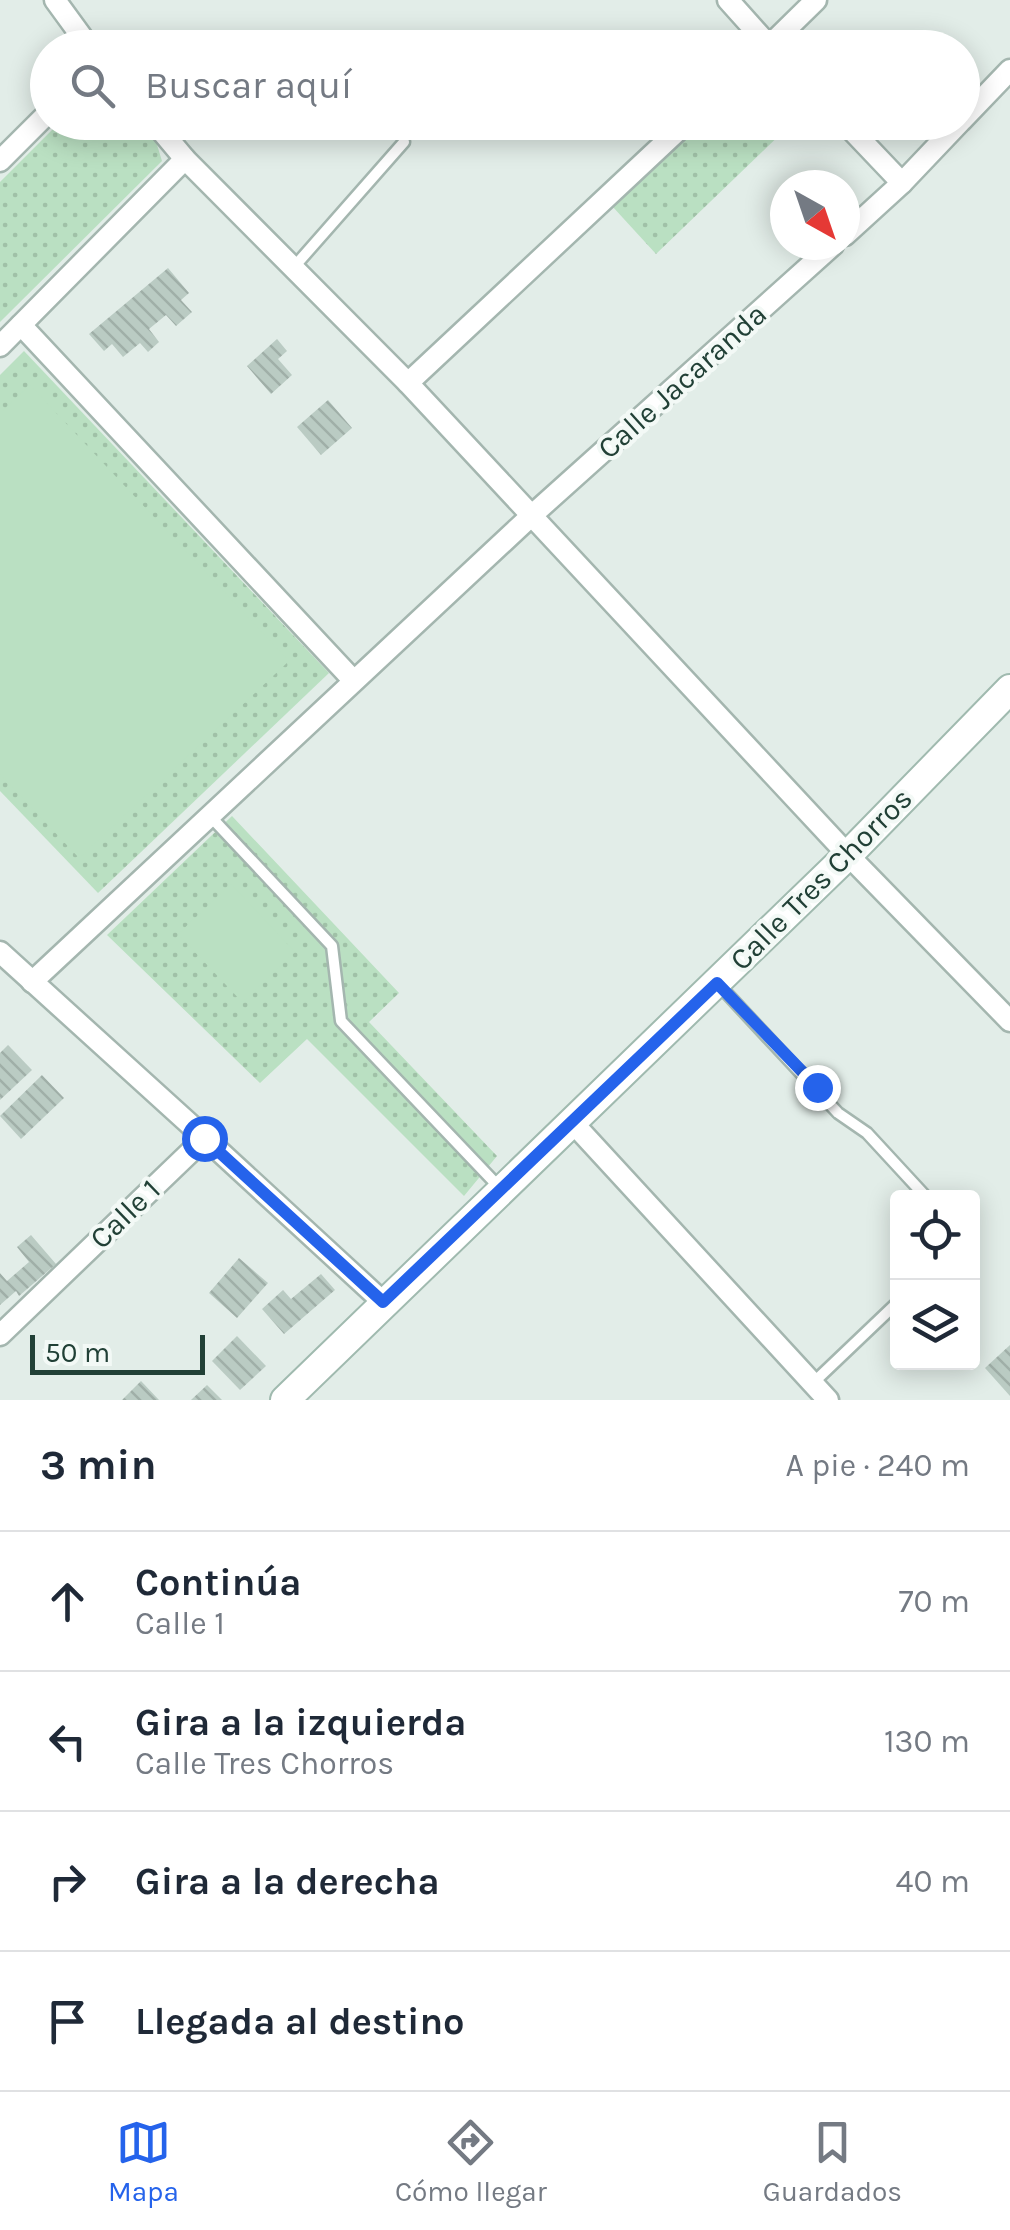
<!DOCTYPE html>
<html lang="es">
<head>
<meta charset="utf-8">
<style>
  :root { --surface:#fff; --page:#f6f6f7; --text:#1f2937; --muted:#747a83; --line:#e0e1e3; --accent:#2563eb }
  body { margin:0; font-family:Karla,sans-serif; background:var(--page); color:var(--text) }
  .controls { position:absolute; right:30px; bottom:30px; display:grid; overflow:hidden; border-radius:10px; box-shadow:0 5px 25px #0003 }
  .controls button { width:90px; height:90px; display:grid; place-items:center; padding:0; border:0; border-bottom:2px solid var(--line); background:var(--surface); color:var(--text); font:50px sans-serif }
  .compass { position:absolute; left:770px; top:170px; width:90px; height:90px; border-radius:50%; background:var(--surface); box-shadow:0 5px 25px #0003; rotate:140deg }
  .scale { position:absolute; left:30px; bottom:25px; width:175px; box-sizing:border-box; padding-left:10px; border:5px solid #214036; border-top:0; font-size:28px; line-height:35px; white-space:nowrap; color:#214036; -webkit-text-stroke:8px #f3f9f6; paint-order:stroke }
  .stop { position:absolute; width:30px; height:30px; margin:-22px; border:8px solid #2563eb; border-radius:50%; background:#fff }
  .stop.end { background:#2563eb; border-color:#fff; box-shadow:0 2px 10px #0008 }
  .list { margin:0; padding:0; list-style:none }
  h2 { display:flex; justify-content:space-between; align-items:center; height:130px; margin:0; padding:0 40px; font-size:42px }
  h2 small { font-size:32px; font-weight:400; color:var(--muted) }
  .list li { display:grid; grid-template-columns:65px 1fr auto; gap:30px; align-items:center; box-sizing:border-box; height:140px; padding:0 40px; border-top:2px solid var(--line) }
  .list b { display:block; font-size:38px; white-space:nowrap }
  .list p { margin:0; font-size:32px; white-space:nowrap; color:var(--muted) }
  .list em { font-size:32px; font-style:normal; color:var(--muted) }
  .icon { flex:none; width:55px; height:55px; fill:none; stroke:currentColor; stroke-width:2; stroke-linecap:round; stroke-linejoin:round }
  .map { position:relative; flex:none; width:1010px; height:1400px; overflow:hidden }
  .search { position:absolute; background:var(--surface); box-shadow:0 5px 25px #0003; left:30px; right:30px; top:30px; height:110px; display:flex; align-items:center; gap:25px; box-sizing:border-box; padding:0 35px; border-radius:55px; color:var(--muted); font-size:38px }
  .sheet { height:690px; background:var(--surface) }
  nav { display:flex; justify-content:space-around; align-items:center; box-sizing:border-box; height:140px; border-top:2px solid var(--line); background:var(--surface); font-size:28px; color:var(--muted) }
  nav a { display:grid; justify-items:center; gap:5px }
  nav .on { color:var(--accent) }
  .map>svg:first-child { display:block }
  .green { fill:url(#green-dots) }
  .pitch { fill:#bae0c2 }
  .building { fill:url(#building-back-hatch) }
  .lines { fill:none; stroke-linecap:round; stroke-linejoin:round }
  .service-casing { stroke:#a4b6af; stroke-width:15 }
  .minor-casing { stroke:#a4b6af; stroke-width:25 }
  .secondary-casing { stroke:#a0baaf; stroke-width:32 }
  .service { stroke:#fff; stroke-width:10 }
  .minor { stroke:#fff; stroke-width:20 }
  .secondary { stroke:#fff; stroke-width:28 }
  .route { stroke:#2563eb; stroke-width:12 }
  .labels { text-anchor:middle; stroke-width:8; stroke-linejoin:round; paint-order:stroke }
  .street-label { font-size:30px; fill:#214036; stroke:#f3f9f6 }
</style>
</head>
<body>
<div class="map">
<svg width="1010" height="1400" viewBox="0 0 1010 1400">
  <defs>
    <pattern id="green-dots" width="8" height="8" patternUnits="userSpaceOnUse" patternTransform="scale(2.5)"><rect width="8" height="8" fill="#bae0c2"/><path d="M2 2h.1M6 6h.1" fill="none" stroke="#a0c1a7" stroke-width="1.8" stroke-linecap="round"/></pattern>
    <pattern id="building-back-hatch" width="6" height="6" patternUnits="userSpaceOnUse" patternTransform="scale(2.5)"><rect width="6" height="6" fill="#bacbc3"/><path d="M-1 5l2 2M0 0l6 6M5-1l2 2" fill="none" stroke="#a0afa8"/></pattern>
  </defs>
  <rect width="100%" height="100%" fill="#e2ede8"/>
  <g class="green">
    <polygon points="703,122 792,123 656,254 612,206"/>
    <polygon points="59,123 142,123 154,135 162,161 0,322 0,182"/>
    <polygon points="24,351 329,673 98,893 0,791 0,375"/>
    <polygon points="232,816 399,993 369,1022 497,1156 464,1196 307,1039 260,1083 107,935"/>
  </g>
  <g class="pitch">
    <polygon points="30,385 289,661 79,858 0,774 0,413"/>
    <polygon points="231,884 295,952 242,1002 178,934"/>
  </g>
  <g class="building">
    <polygon points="168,268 189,293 181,300 192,312 176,326 166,315 149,329 159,342 148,352 140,343 123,357 112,344 104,351 89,334"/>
    <polygon points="277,339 287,351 278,359 292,375 271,394 247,366"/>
    <polygon points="328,400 352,428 321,455 297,427"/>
    <polygon points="8,1045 32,1070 0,1100 0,1053"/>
    <polygon points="42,1075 64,1098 21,1139 0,1116"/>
    <polygon points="31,1235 56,1264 19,1296 16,1291 0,1305 0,1273 7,1281 29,1262 17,1247"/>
    <polygon points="239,1258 268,1283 237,1318 209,1293"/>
    <polygon points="321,1274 335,1290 284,1334 262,1309 283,1290 291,1299"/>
    <polygon points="237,1336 266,1366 240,1390 212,1361"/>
    <polygon points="1010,1345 1010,1396 985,1368"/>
    <polygon points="141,1381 159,1400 122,1400"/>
    <polygon points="207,1385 222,1400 191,1400"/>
  </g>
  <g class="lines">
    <g class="service-casing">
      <g id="service">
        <polyline points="294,267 404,142"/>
        <polyline points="210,816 332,946 341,1021 499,1187"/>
        <polyline points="719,985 838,1113 867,1133 927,1198"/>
        <polyline points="813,1383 898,1302"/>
      </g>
    </g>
    <g class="minor-casing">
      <g id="minor">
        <polyline points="55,0 90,48"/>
        <polyline points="728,0 771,48"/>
        <polyline points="767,48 816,0"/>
        <polyline points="962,120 1010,70"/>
        <polyline points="154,122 185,159 408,383 848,855 1010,1021"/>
        <polyline points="844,122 902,183"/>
        <polyline points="0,161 48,113"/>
        <polyline points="845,235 902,183 960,122"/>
        <polyline points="21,325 353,680"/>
        <polyline points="0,346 185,159"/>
        <polyline points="408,383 687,122"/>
        <polyline points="0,952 205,1138"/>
        <polyline points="32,982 530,517 833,245"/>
        <polyline points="573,1123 828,1400"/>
        <polyline points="0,1335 205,1138 383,1302"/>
      </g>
    </g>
    <g class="secondary-casing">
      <polyline id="secondary" points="285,1400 848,855 1010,689"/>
    </g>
    <use href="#service" class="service"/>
    <use href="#minor" class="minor"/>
    <use href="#secondary" class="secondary"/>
  </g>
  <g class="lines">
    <polyline class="route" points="204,1138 383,1302 717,983 817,1087"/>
  </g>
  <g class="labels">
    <g class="street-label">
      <text transform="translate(682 381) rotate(-42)" y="10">Calle Jacaranda</text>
      <text transform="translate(821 879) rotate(-45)" y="10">Calle Tres Chorros</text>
      <text transform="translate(125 1214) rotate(-44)" y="10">Calle 1</text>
    </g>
  </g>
</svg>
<div class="controls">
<button><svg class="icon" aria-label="locate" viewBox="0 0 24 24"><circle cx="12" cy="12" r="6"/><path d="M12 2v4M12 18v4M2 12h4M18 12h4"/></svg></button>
<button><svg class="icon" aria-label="layers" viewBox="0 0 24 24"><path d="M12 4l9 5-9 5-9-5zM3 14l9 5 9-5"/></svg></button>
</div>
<svg class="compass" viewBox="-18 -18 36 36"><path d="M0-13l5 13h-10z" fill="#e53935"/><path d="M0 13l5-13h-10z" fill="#747a83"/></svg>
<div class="scale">50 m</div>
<div class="stop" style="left:204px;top:1138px"></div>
<div class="stop end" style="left:817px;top:1087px"></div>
<div class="search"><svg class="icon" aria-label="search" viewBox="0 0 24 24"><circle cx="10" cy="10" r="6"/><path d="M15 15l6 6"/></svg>Buscar aquí</div>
</div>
<section class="sheet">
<h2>3 min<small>A pie · 240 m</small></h2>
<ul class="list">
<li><svg class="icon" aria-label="ahead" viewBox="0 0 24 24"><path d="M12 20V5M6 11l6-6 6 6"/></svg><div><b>Continúa</b><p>Calle 1</p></div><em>70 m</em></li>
<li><svg class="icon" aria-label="left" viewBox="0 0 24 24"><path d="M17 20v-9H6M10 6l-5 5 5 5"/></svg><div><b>Gira a la izquierda</b><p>Calle Tres Chorros</p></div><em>130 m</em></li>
<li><svg class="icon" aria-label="right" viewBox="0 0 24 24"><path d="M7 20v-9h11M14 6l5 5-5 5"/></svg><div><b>Gira a la derecha</b></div><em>40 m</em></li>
<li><svg class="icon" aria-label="arrive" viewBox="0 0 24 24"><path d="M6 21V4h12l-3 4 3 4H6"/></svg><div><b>Llegada al destino</b></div></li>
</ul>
</section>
<nav>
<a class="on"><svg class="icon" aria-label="map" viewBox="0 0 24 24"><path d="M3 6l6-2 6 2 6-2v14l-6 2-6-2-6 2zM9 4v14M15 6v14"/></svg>Mapa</a>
<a><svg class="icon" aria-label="directions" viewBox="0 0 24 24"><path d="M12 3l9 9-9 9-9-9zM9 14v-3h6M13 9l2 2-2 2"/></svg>Cómo llegar</a>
<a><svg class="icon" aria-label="saved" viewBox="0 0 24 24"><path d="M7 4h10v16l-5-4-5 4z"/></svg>Guardados</a>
</nav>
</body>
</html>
